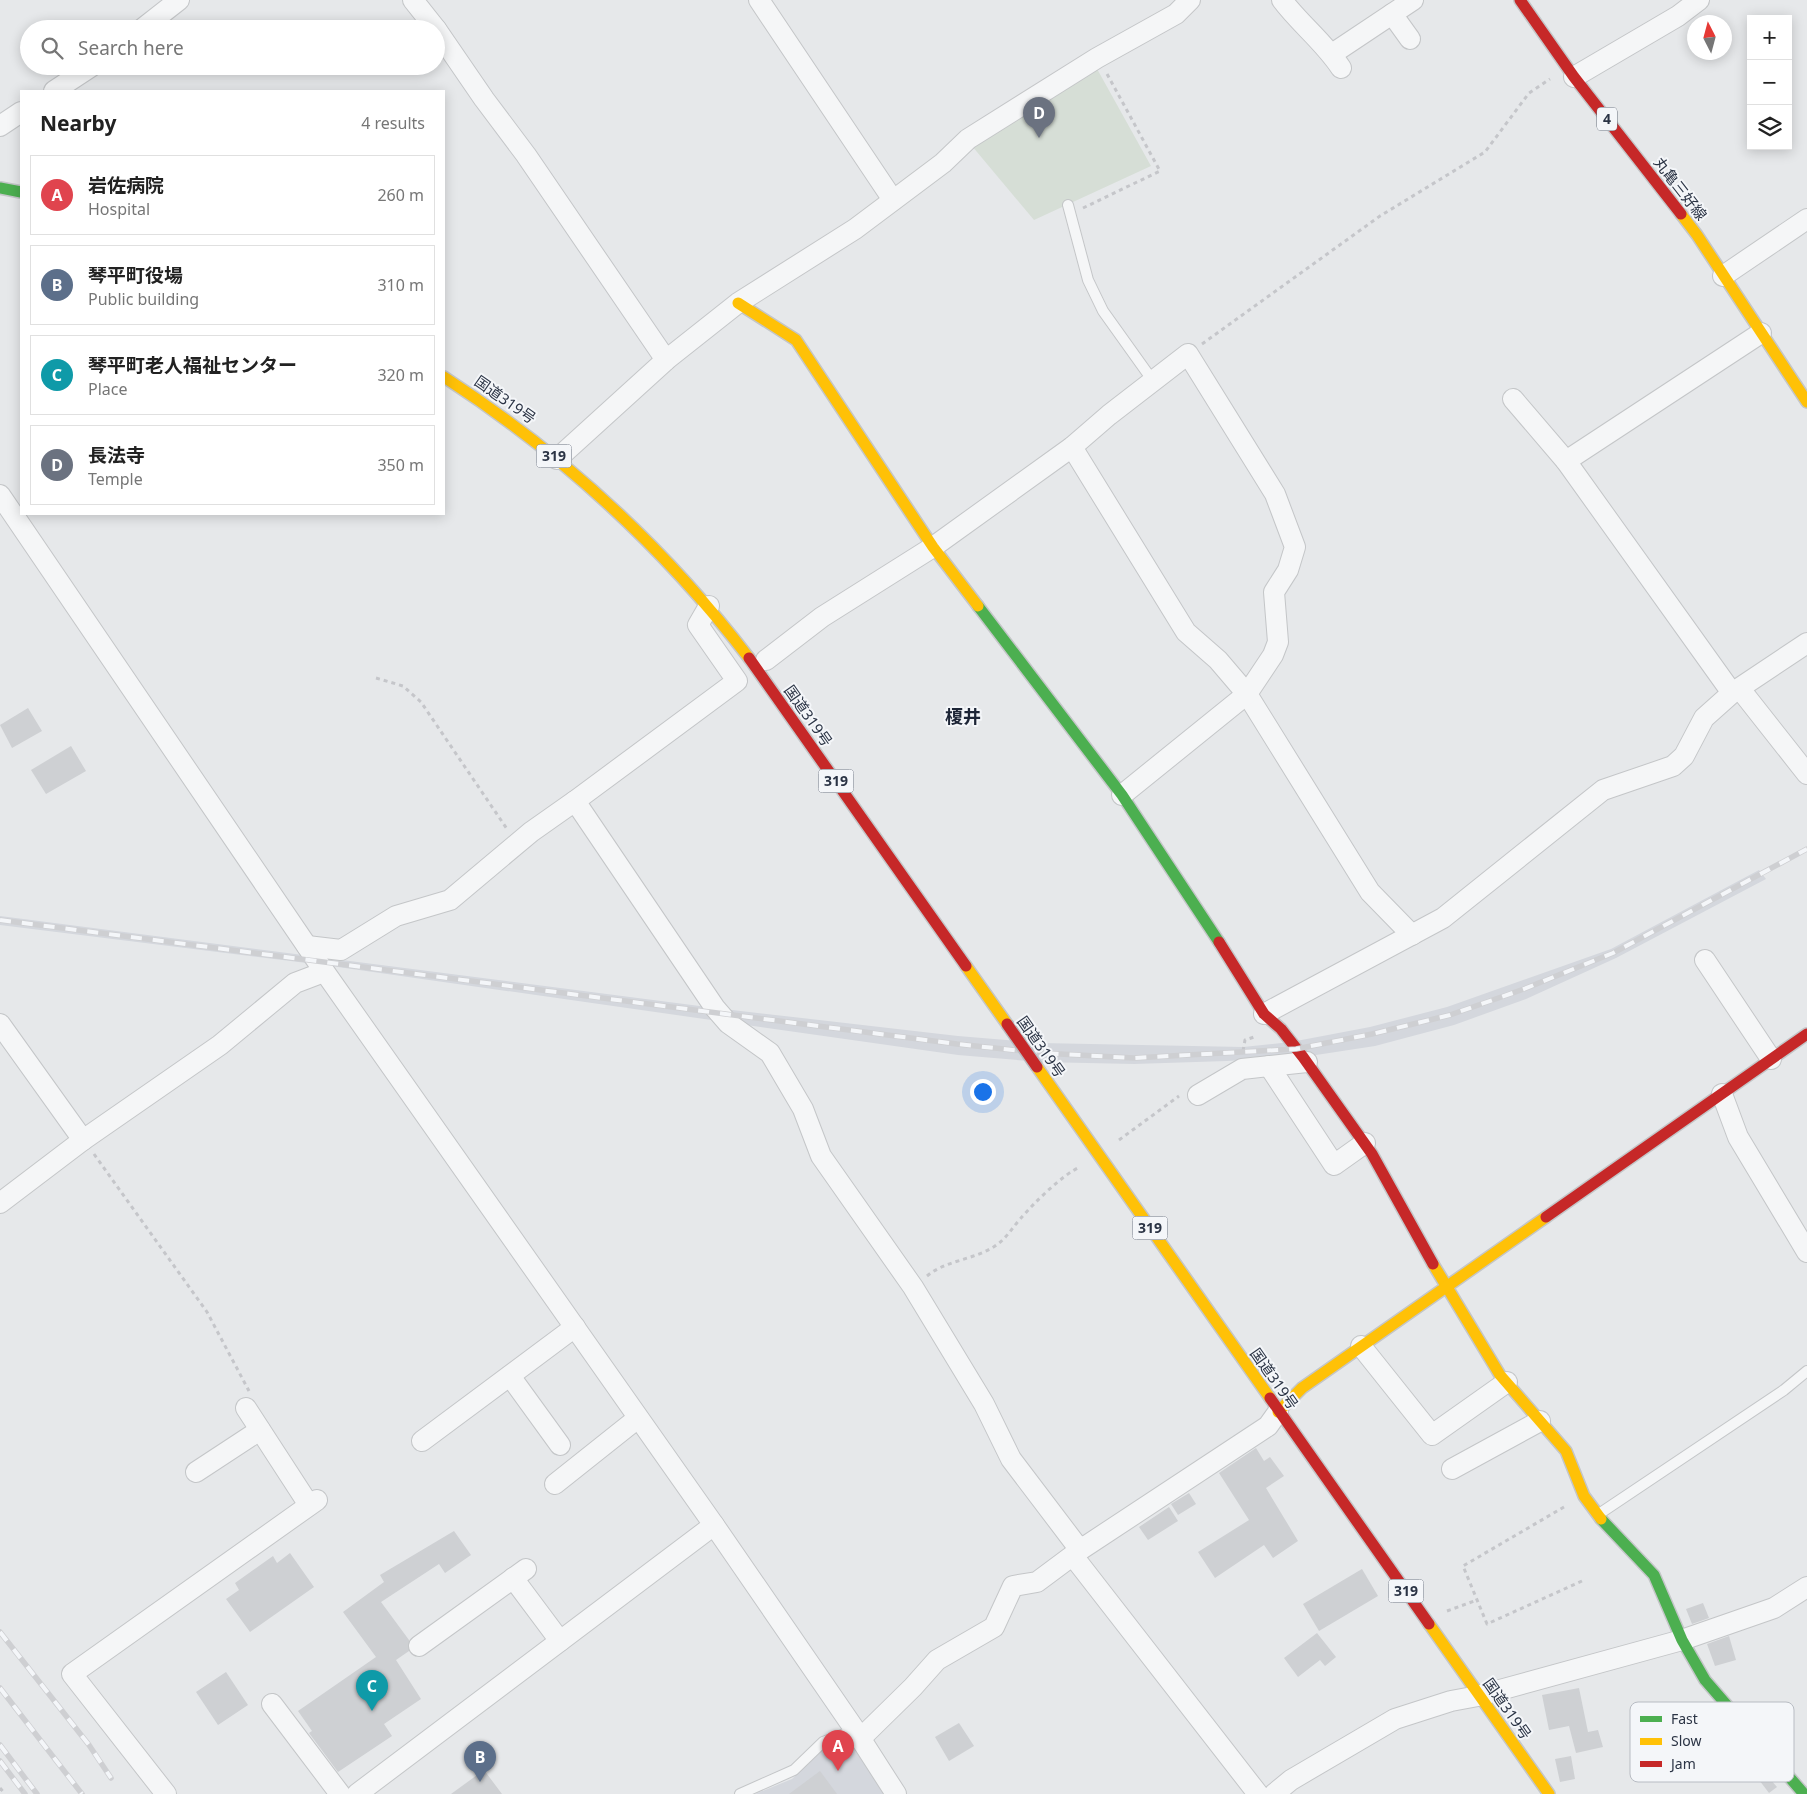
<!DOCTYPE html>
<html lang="en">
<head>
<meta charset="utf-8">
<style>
  :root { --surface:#fff; --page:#f2f2f2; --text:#222; --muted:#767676; --line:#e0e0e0; --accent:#6c737f }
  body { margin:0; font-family:"Noto Sans","Noto Sans JP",sans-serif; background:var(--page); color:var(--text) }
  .controls { position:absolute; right:15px; top:15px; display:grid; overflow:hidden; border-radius:0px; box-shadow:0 2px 12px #0003 }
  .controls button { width:45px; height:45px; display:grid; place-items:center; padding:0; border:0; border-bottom:1px solid var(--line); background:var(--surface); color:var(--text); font:25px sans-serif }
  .compass { position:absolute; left:1687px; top:15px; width:45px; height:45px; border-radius:50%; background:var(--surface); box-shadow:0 2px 12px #0003; rotate:354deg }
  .you { position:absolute; left:982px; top:1091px; width:18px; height:18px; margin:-12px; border:4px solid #fff; border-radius:50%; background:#1a73e8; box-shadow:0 0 0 8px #1a73e833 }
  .badge { display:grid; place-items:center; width:32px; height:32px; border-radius:50%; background:var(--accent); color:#fff; font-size:16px; font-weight:700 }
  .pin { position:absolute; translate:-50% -41px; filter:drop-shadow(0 1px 2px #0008) }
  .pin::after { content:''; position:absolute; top:26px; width:18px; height:15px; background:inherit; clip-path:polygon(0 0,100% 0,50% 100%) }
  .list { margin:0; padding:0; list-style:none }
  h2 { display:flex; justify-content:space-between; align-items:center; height:65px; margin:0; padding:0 20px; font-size:21px }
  h2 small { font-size:16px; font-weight:400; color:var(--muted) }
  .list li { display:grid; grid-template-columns:32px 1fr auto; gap:15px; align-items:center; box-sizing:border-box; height:80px; margin:0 10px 10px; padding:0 10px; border:1px solid var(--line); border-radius:0px }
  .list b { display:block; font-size:19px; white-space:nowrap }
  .list p { margin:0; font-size:16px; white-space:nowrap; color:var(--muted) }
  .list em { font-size:16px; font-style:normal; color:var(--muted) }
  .icon { flex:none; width:28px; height:28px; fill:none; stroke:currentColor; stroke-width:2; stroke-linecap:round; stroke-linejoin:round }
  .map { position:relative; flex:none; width:1807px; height:1794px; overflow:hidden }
  .search { position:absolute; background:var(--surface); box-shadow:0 2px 12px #0003; left:20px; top:20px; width:425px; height:55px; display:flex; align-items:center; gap:12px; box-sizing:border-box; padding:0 18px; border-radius:28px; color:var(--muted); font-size:19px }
  .panel { position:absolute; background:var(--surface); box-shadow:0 2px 12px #0003; left:20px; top:90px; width:425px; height:425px; border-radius:0px }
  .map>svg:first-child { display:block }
  .built { fill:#d4d7dd }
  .green { fill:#d6ded6 }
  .building { fill:#ced0d3 }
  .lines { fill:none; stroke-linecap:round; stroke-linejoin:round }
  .lane-casing { stroke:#c4c6c8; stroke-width:12 }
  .street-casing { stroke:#c4c6c8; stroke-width:22 }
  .fast-casing { stroke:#c4c6c8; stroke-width:14 }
  .slow-casing { stroke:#c4c6c8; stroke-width:14 }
  .jam-casing { stroke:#c4c6c8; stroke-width:14 }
  .path { stroke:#c5c6ca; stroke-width:3; stroke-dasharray:4 4; stroke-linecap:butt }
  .lane { stroke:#f5f6f7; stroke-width:10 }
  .street { stroke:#f5f6f7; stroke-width:20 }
  .fast { stroke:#4caf50; stroke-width:11 }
  .slow { stroke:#ffc107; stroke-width:11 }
  .jam { stroke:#c62828; stroke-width:11 }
  .rail-casing { stroke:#cecfd2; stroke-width:5.5 }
  .rail { stroke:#f4f6f9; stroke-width:4; stroke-dasharray:11; stroke-linecap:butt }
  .jam-bridge-casing { stroke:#b8bbbf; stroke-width:14; stroke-linecap:butt }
  .jam-bridge { stroke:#c62828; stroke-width:11 }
  .labels { text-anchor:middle; stroke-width:4; stroke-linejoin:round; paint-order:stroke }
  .shield { fill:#f4f6f9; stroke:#676e7b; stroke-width:1 }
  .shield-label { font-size:14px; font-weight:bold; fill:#2b3445 }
  .street-label { font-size:15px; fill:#2b3445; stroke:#f4f6f9 }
  .quarter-label { font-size:18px; font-weight:bold; fill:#1d2536; stroke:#f4f6f9 }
  .key { fill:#f4f6f9; stroke:#b8bcc3; stroke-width:1 }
  .key-label { font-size:14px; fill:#2b3445 }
</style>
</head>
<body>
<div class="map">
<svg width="1807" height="1794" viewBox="0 0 1807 1794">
  <rect width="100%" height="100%" fill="#e6e8ea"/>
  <g class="built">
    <polygon points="1759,870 1766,879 1616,958 1526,999 1454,1025 1375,1046 1303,1057 1227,1061 1134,1064 1040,1062 958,1055 331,966 0,925 0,916 715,1008 958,1036 1040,1043 1243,1047 1291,1042 1370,1027 1447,1007 1611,949"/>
    <polygon points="855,1739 890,1794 755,1794 792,1779 822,1750 838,1741"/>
  </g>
  <polygon class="green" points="1096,67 1151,166 1034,220 972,146"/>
  <g class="building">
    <polygon points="28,708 42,731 12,748 0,725"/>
    <polygon points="71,746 86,771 46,794 31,770"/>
    <polygon points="1256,1448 1264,1461 1270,1457 1284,1476 1266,1488 1298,1541 1273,1558 1264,1545 1215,1578 1198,1552 1249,1520 1219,1473"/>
    <polygon points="1189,1493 1196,1504 1178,1515 1171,1504"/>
    <polygon points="1169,1507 1178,1521 1148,1540 1139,1527"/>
    <polygon points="454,1531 471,1555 445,1573 439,1564 381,1602 409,1640 409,1651 396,1660 421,1699 384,1724 392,1736 338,1772 309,1733 312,1731 298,1711 376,1657 343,1612 384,1582 380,1575"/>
    <polygon points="290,1553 314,1587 250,1632 226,1599 239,1590 235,1583 273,1556 277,1563"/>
    <polygon points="1362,1569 1378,1596 1319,1631 1303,1604"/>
    <polygon points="1703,1603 1709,1618 1692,1624 1686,1609"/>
    <polygon points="1317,1633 1336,1657 1325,1666 1320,1660 1298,1677 1284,1658"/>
    <polygon points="1729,1636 1736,1660 1715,1666 1707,1644"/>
    <polygon points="226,1672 248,1705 218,1725 196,1692"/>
    <polygon points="1579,1688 1588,1732 1598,1730 1603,1747 1576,1753 1569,1726 1549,1730 1542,1695"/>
    <polygon points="959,1723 974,1746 949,1761 935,1737"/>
    <polygon points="1571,1756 1575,1779 1560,1782 1555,1759"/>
    <polygon points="484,1770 502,1794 451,1794"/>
    <polygon points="820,1771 837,1794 789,1794"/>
    <polygon points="1763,1771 1777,1787 1769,1793 1756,1776"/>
  </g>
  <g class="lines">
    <g class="lane-casing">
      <g id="lane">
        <polyline points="1068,205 1088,280 1103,311 1153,381"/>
        <polyline points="1599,1514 1784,1390 1807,1371"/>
        <polyline points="740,1794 794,1770 823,1742 855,1730"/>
      </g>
    </g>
    <g class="street-casing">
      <g id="street">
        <polyline points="413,0 436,29"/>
        <polyline points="759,0 893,200"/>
        <path d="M1282 0C1300 24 1324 42 1341 68"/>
        <polyline points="1392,14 1410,39"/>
        <polyline points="142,29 179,0"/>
        <polyline points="436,29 484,99 526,155 666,360"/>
        <polyline points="1332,54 1413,0"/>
        <polyline points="1574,77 1678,16 1699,0"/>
        <polyline points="54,91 92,66"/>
        <polyline points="0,126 21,112"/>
        <polyline points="1723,276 1807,219"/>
        <polyline points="1513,399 1566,461 1732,693"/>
        <polyline points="1072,447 1186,632 1218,660 1247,694 1370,892 1412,935"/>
        <polyline points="557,459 666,360 738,303 855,229 943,163 968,139 1097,58 1176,14 1190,0"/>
        <polyline points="1566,461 1761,333"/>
        <polyline points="0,495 317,961 714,1525 853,1727 896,1794"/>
        <polyline points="766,660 822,617 933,547 1072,447 1109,415 1188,354 1275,494 1295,547 1288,570 1274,592 1278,642 1273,655 1247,694 1122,795"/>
        <polyline points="1740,689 1807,774"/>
        <polyline points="575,801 737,681 698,625 709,606"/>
        <polyline points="307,946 341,950 396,916 450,900 531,832 575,801 715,1008 728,1023 770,1053 803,1109 821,1156 913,1287 984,1404 1011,1459 1080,1550 1268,1426 1278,1412"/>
        <polyline points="1705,960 1771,1059"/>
        <polyline points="1264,1014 1443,918 1603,790 1673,766 1684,756 1704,718 1732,693 1807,643"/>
        <polyline points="0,1024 83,1140"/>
        <polyline points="1269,1066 1334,1165 1365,1143"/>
        <polyline points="1722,1094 1738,1137 1807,1252"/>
        <polyline points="1198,1095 1242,1069 1307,1062"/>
        <polyline points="0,1203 83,1140 220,1045 295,983 324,972"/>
        <polyline points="1361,1346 1432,1435 1507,1382"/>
        <polyline points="510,1376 560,1445"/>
        <polyline points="246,1408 309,1505"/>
        <polyline points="422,1441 575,1327"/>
        <polyline points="1452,1469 1540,1421"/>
        <polyline points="196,1472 260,1430"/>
        <polyline points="555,1484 638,1418"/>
        <polyline points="1073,1556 1258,1794"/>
        <polyline points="513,1578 560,1641"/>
        <polyline points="419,1646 526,1569"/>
        <polyline points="272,1704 340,1794"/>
        <polyline points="860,1739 913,1687 937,1660 994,1627 1013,1586 1037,1582 1080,1550"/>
        <polyline points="166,1794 72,1674 317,1500"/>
        <polyline points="357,1794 714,1525"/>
        <polyline points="1274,1794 1291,1780 1395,1719 1451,1701 1478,1696 1682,1640 1774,1608 1807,1587"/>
      </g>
    </g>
    <g class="fast-casing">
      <g id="fast">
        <polyline points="0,188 21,192"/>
        <polyline points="978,606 1122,795 1219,942"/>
        <polyline points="1601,1519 1654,1575 1682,1640 1705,1680 1804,1794"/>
      </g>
    </g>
    <g class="slow-casing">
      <g id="slow">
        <polyline points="1681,214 1697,235 1807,402"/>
        <polyline points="738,303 796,340 933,547 978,606"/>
        <path d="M444 377C561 453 664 547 749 658"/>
        <polyline points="966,966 1007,1024"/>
        <polyline points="1037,1067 1270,1398"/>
        <polyline points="1433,1264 1500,1375 1566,1451 1584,1496 1601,1519"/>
        <polyline points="1278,1412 1302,1388 1546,1217"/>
        <polyline points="1429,1624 1549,1794"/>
      </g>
    </g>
    <g class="jam-casing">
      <g id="jam">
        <polyline points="1520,0 1574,77 1681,214"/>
        <polyline points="749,658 966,966"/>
        <polyline points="1219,942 1264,1014 1281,1029 1303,1057 1372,1154 1433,1264"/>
        <polyline points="1546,1217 1807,1034"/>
        <polyline points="1270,1398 1429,1624"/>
      </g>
    </g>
    <g class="path">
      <polyline points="1083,208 1160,171 1106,72"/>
      <polyline points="1202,344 1380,216 1485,152 1529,93 1550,79"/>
      <polyline points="376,678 403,686 421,702 507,829"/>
      <polyline points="1243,1051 1245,1040 1257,1036"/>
      <polyline points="1119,1140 1179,1096"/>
      <polyline points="94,1154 207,1312 249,1391"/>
      <path d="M927 1276C946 1260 974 1260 995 1246 1006 1239 1012 1228 1021 1218 1034 1203 1062 1175 1080 1167"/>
      <polyline points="1564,1507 1463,1566 1487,1624 1582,1581"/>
      <polyline points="1447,1611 1477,1600"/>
      <polyline points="0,1788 5,1794"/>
    </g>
    <use href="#lane" class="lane"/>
    <use href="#street" class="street"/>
    <use href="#fast" class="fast"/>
    <use href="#slow" class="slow"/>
    <use href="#jam" class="jam"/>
    <g class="rail-casing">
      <g id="rail">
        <polyline points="0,920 957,1044 1041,1053 1134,1058 1296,1049 1372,1034 1450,1015 1524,989 1613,953 1807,849"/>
        <polyline points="0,1632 89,1745 111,1778"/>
        <polyline points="0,1688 82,1794"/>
        <polyline points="0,1745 37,1794"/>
        <polyline points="0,1761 25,1794"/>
      </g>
    </g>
    <use href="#rail" class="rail"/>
    <g class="jam-bridge-casing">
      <polyline id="jam-bridge" points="1007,1024 1037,1067"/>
    </g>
    <use href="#jam-bridge" class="jam-bridge"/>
  </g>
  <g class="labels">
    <g class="shield">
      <rect x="1597" y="107.5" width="20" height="23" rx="4"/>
      <rect x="536.5" y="444.5" width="35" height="23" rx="4"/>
      <rect x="818.5" y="769.5" width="35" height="23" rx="4"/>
      <rect x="1132.5" y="1216.5" width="35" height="23" rx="4"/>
      <rect x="1388.5" y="1579.5" width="35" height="23" rx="4"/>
    </g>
    <g class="shield-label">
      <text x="1607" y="124">4</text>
      <text x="554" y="461">319</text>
      <text x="836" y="786">319</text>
      <text x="1150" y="1233">319</text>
      <text x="1406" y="1596">319</text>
    </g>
    <g class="street-label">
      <text transform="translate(1680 189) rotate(52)" y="5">丸亀三好線</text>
      <text transform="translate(505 400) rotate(35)" y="5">国道319号</text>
      <text transform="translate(808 716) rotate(55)" y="5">国道319号</text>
      <text transform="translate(1041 1047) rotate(55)" y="5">国道319号</text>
      <text transform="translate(1274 1379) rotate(55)" y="5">国道319号</text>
      <text transform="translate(1507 1709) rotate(55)" y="5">国道319号</text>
    </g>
    <g class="quarter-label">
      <text x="963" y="723">榎井</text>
    </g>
  </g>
  <rect x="1630" y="1702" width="164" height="80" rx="8" class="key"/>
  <rect x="1640" y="1716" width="22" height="6" fill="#4caf50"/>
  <rect x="1640" y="1738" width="22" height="7" fill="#ffc107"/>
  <rect x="1640" y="1761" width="22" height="6" fill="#c62828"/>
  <g class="key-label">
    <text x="1671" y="1724">Fast</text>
    <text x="1671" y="1746">Slow</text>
    <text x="1671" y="1769">Jam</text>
  </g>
</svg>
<div class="controls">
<button>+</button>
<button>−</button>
<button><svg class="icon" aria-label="layers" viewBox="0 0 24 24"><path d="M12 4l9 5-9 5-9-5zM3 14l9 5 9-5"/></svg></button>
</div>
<svg class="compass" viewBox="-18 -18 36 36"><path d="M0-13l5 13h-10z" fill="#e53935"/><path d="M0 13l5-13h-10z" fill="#767676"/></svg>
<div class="you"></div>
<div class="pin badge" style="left:838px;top:1771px;background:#e0444e">A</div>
<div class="pin badge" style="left:480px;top:1782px;background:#5c6f8a">B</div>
<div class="pin badge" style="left:372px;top:1711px;background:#0f9aa8">C</div>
<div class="pin badge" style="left:1039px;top:138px;background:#6b7280">D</div>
<div class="search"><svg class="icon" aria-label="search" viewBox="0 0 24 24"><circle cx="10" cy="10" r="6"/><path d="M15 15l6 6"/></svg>Search here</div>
<section class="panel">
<h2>Nearby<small>4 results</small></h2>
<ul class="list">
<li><span class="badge" style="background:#e0444e">A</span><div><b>岩佐病院</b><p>Hospital</p></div><em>260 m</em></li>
<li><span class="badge" style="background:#5c6f8a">B</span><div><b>琴平町役場</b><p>Public building</p></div><em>310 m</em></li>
<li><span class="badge" style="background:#0f9aa8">C</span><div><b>琴平町老人福祉センター</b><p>Place</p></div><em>320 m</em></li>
<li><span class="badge" style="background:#6b7280">D</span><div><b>長法寺</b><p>Temple</p></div><em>350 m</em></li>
</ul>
</section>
</div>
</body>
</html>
